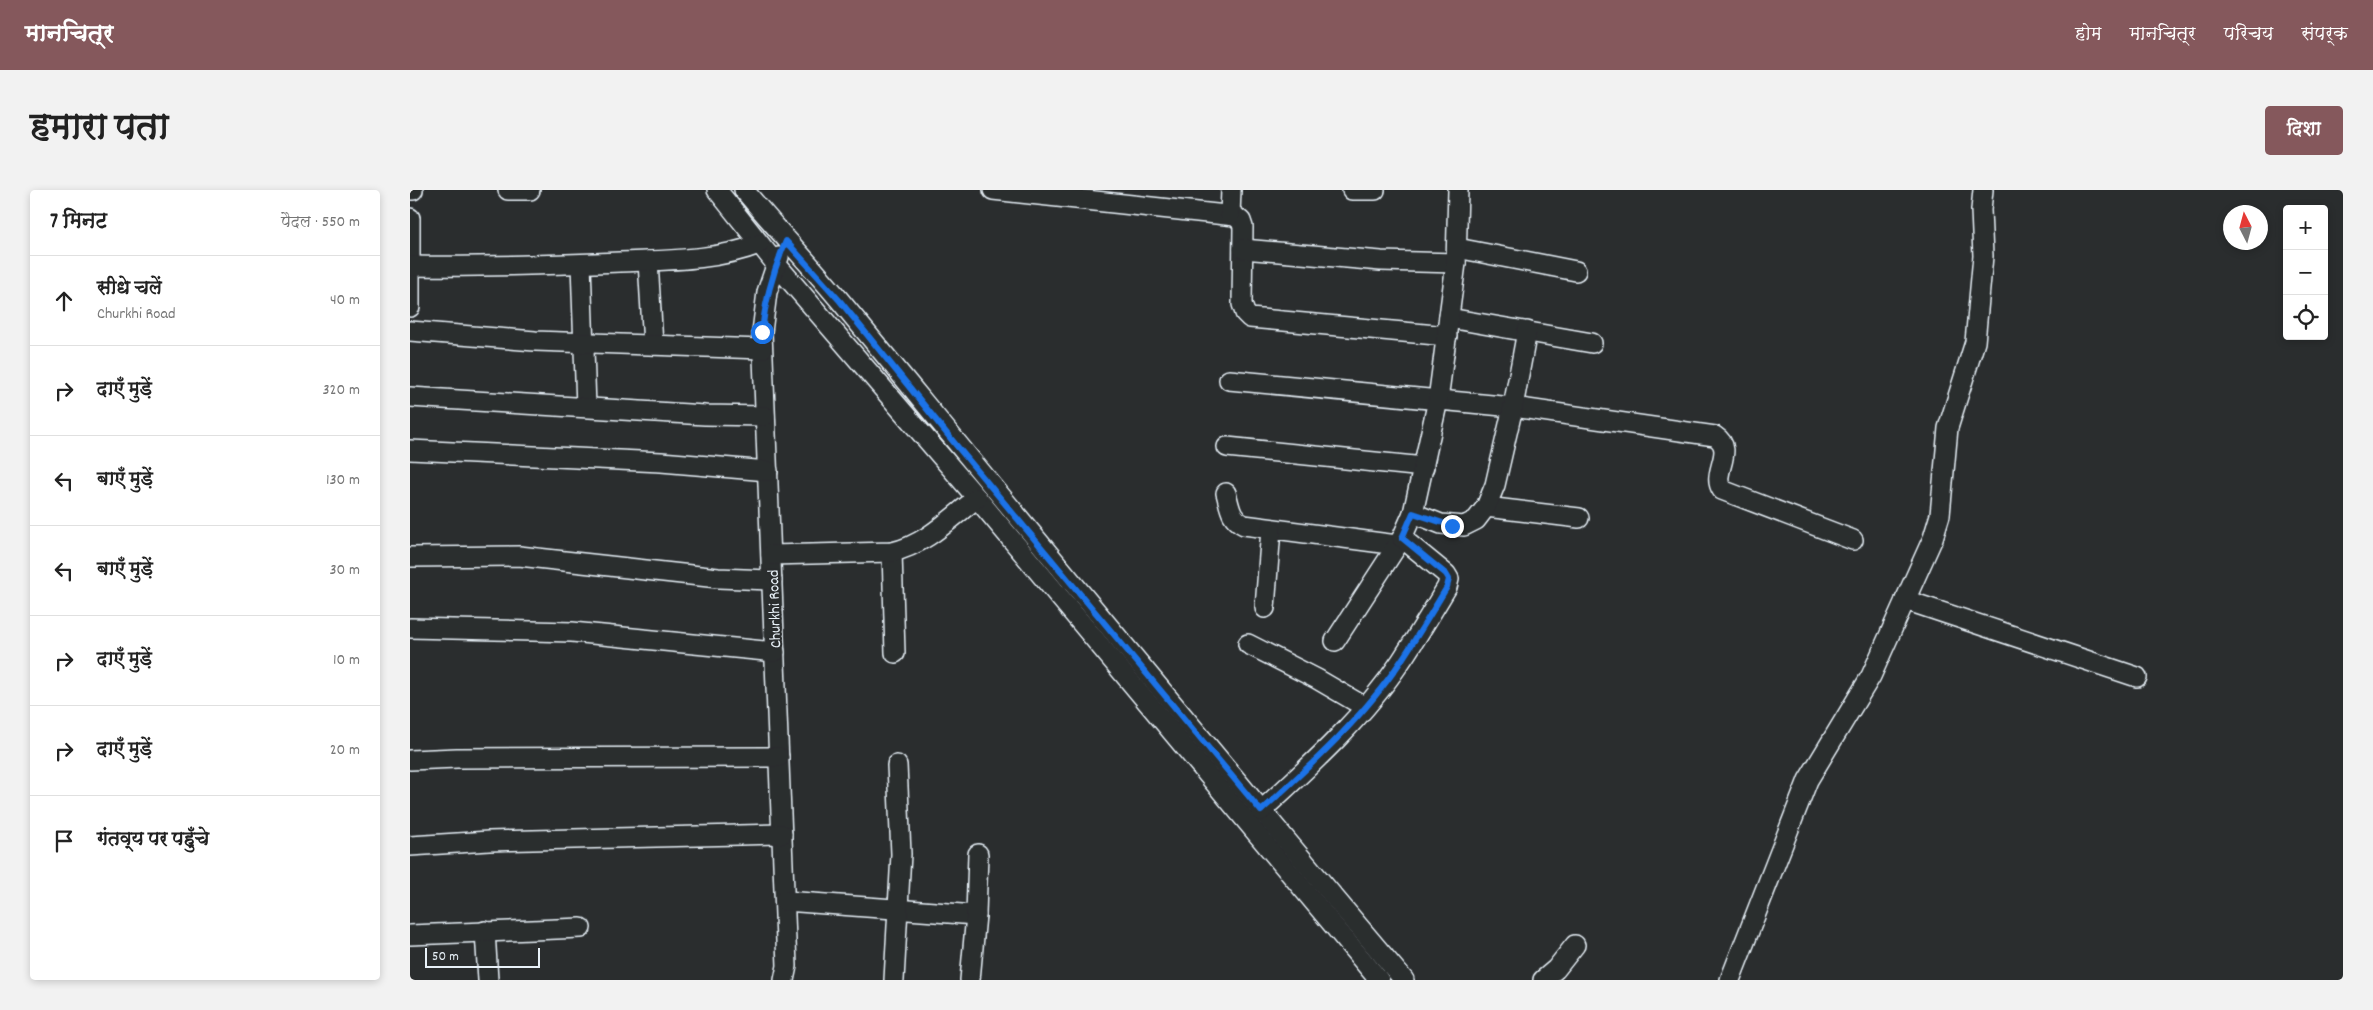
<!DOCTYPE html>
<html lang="hi">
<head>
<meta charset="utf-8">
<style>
  :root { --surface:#fff; --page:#f2f2f2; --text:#222; --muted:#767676; --line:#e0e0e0; --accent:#85585c }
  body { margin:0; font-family:Dekko,"Playpen Sans Deva",sans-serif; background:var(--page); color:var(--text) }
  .controls { position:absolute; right:15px; top:15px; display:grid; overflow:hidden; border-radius:5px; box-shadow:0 2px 8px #0003 }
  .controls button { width:45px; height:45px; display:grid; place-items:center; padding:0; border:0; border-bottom:1px solid var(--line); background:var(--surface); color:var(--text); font:25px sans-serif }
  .compass { position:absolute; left:1813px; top:15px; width:45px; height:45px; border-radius:50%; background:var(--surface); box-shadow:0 2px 8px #0003; rotate:354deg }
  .scale { position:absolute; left:15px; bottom:12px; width:115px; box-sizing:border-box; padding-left:5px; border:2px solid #e8f1f8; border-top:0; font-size:14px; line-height:18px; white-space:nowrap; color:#e8f1f8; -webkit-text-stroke:4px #2a2d2e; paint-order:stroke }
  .stop { position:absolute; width:15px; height:15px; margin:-11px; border:4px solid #1a73e8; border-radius:50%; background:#fff }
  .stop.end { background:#1a73e8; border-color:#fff; box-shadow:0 1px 5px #0008 }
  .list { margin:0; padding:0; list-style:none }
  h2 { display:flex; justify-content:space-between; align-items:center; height:65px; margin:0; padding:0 20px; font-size:21px }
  h2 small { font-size:16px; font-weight:400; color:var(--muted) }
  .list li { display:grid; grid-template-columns:32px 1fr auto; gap:15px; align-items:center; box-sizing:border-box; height:90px; padding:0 20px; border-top:1px solid var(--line) }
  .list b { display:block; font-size:19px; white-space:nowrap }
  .list p { margin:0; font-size:16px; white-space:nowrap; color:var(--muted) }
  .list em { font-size:16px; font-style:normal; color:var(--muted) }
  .icon { flex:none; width:28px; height:28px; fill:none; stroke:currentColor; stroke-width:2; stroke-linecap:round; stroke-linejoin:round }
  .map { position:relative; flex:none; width:1933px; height:790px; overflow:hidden; border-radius:5px }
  header { display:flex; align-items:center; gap:30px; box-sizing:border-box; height:70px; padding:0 25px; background:var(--accent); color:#fff }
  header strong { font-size:24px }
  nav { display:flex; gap:28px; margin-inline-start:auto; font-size:18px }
  .intro { display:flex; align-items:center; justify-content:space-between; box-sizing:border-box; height:120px; padding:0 30px }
  h1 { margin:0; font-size:35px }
  .button { padding:12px 22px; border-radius:5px; background:var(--accent); color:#fff; font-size:18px; font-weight:700 }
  main { display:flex; gap:30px; padding:0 30px }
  aside { flex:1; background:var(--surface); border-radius:5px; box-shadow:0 2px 8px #0003 }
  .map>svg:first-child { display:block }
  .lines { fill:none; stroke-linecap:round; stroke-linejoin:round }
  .minor-casing { stroke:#e8f1f8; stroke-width:22 }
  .minor { stroke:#2a2d2e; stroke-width:19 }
  .route { stroke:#1a73e8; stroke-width:6 }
  .labels { text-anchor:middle; stroke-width:4; stroke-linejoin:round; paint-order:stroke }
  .street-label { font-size:16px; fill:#e8f1f8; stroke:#2a2d2e }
</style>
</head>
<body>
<header>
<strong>मानचित्र</strong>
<nav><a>होम</a><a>मानचित्र</a><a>परिचय</a><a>संपर्क</a></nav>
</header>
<div class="intro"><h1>हमारा पता</h1><a class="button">दिशा</a></div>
<main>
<aside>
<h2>7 मिनट<small>पैदल · 550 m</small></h2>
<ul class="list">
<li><svg class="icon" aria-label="ahead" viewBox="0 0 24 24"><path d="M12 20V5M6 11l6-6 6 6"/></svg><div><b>सीधे चलें</b><p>Churkhi Road</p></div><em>40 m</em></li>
<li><svg class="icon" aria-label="right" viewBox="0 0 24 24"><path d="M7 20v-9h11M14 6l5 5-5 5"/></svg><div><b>दाएँ मुड़ें</b></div><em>320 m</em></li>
<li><svg class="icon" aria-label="left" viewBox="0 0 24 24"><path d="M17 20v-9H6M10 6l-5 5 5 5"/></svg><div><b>बाएँ मुड़ें</b></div><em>130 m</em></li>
<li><svg class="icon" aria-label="left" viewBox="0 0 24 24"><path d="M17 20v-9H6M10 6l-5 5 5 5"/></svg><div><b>बाएँ मुड़ें</b></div><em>30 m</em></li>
<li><svg class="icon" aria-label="right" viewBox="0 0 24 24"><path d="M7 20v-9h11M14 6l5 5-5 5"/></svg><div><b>दाएँ मुड़ें</b></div><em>10 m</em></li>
<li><svg class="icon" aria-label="right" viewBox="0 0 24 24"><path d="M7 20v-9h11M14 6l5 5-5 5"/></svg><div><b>दाएँ मुड़ें</b></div><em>20 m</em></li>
<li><svg class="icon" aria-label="arrive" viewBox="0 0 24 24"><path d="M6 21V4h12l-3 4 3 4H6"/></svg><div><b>गंतव्य पर पहुँचे</b></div></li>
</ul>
</aside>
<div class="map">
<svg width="1933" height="790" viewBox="0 0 1933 790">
  <rect width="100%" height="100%" fill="#2a2d2e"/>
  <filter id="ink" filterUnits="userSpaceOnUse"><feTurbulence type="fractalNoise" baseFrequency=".02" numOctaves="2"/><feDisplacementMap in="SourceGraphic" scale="10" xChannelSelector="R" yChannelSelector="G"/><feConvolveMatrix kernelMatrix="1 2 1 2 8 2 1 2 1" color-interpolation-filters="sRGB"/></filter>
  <g filter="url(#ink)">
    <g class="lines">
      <g class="minor-casing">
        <g id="minor">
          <polyline points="0,0 3,0"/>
          <polyline points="98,0 120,0"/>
          <polyline points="307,0 366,74 567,308 969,790"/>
          <path d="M334 0C366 39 401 75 432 113 619 340 804 566 994 790"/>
          <polyline points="583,0 825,26 831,31 833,37 832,114 835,123 840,128 1037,146"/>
          <polyline points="942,0 965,0"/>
          <polyline points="820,25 821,0"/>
          <polyline points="0,28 0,117"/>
          <polyline points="1047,58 1166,81"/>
          <polyline points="833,59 971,71 1046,73"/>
          <polyline points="369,67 357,102 352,142 377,776 374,790"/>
          <polyline points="238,71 243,155"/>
          <polyline points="171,74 176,217"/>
          <path d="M0 76C70 77 140 75 210 72 256 70 306 71 349 54"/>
          <polyline points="1039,128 1182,153"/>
          <polyline points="0,141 125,151 352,159"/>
          <path d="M819 190 1103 217 1305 246C1327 260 1300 283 1312 300L1443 350"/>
          <polyline points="0,207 295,225 355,226"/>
          <polyline points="817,257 1014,277"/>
          <polyline points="0,260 251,272 358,281"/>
          <path d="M816 303C820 317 820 328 834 335L987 355"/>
          <polyline points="1076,317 1169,328"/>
          <polyline points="1003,323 1031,334 1054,336 1066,330 1076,317 1085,295 1103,217 1117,141"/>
          <polyline points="482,362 485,463"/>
          <path d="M361 365 482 362C515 355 541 328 567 308"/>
          <polyline points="0,367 109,366 308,388 362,390"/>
          <polyline points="1495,410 1727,487"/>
          <polyline points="855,418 861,339"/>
          <polyline points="0,438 162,442 365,462"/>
          <polyline points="925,451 992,348 1003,323 1028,210 1046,73 1048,0"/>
          <polyline points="838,454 907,489 955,517"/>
          <polyline points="0,570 47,568 369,567"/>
          <path d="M851 621C901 575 953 528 991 471 1007 447 1022 422 1037 397L1039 389 1036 384 992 348"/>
          <polyline points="0,656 79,651 372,644"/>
          <polyline points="375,711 566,725"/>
          <polyline points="75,741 78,790"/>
          <polyline points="0,745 171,738"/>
          <polyline points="484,790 491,664 487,575"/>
          <polyline points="560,790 566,725 568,664"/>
          <polyline points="1133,790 1146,779 1165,755"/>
          <polyline points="1320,790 1398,590 1461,486 1523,348 1530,325 1538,238 1565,152 1573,66 1571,20 1573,0"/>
        </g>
      </g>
      <use href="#minor" class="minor"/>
    </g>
  </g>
  <g class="lines" filter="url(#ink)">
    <path class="route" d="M352 142C355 110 363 81 376 51L430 111 546 255 851 621C901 575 953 528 991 471 1007 447 1022 422 1037 397L1039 389 1036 384 992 348 1003 323 1042 336"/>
  </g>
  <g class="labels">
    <g class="street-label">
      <text transform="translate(363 419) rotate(-92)" y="6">Churkhi Road</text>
    </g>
  </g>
</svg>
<div class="controls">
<button>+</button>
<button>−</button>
<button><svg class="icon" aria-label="locate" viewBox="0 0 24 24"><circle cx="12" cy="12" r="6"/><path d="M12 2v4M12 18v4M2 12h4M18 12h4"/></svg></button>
</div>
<svg class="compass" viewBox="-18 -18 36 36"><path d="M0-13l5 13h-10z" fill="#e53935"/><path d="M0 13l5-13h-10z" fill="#767676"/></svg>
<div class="scale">50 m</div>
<div class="stop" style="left:352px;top:142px"></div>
<div class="stop end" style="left:1042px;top:336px"></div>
</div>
</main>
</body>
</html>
